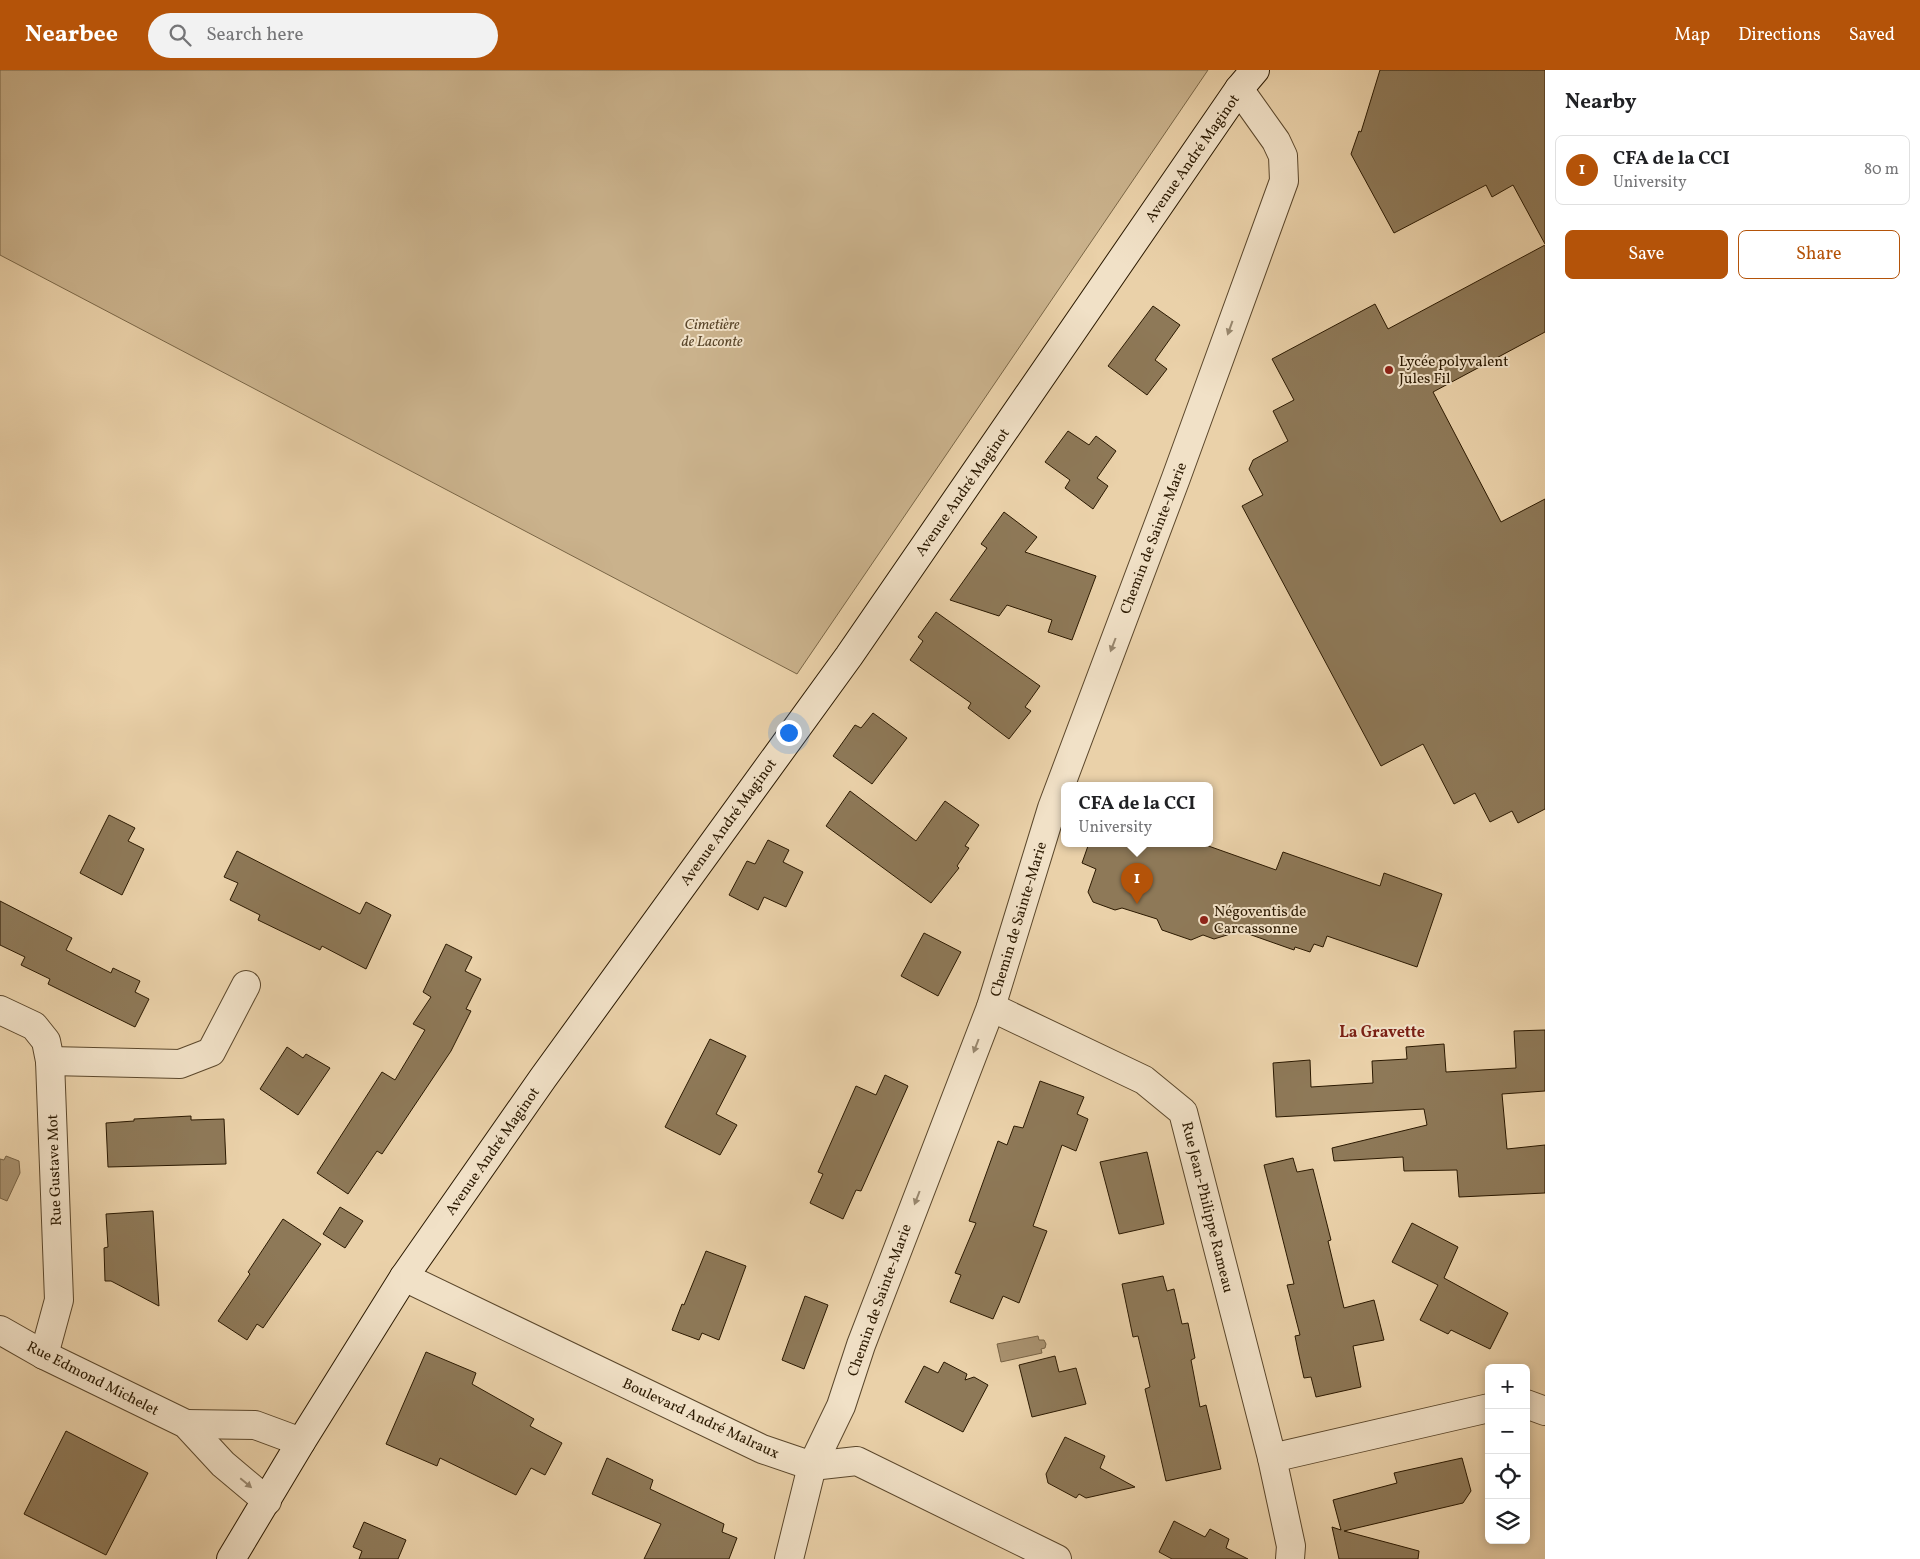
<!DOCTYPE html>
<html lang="en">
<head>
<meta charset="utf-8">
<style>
  :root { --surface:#fff; --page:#f2f2f2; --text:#202124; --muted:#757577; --line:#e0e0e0; --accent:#b45309 }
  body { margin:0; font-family:Vollkorn,serif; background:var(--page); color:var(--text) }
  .controls { position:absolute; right:15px; bottom:15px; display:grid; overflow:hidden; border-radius:8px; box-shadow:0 2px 8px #0003 }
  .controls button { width:45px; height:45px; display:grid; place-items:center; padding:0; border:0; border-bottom:1px solid var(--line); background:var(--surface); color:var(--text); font:25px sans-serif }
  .you { position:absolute; left:788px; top:662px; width:18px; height:18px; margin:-12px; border:4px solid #fff; border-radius:50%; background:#1a73e8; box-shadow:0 0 0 8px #1a73e833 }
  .badge { display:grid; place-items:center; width:32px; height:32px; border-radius:50%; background:var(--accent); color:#fff; font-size:16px; font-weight:700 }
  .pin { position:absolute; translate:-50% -41px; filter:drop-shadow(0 1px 2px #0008) }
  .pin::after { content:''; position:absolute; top:26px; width:18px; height:15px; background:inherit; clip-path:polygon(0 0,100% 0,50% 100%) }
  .popup { position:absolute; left:1061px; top:712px; width:152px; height:65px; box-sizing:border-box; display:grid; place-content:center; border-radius:8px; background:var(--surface); filter:drop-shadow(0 1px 4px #0005); font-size:16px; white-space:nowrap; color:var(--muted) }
  .popup b { font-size:19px; color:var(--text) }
  .popup::after { content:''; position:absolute; left:50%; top:100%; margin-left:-10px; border:10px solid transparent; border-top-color:var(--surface) }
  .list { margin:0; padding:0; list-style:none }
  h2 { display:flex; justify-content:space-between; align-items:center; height:65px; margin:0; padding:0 20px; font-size:21px }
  h2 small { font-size:16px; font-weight:400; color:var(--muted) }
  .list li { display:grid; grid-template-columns:32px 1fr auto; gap:15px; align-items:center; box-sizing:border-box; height:70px; margin:0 10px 10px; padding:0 10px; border:1px solid var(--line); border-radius:8px }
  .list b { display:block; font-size:19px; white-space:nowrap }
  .list p { margin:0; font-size:16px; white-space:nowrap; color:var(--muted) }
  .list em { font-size:16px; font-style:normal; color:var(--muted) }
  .actions { display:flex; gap:10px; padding:15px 20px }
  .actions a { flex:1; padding:11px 0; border:1px solid var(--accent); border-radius:8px; text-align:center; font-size:18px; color:var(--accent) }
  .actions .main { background:var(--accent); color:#fff }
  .icon { flex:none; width:28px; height:28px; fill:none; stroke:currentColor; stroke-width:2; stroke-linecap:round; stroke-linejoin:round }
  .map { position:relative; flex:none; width:1545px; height:1489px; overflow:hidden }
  header { display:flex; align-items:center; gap:30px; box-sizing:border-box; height:70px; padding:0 25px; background:var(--accent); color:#fff }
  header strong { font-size:24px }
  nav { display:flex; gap:28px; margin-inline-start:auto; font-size:18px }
  .search { width:350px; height:45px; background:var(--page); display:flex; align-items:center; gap:12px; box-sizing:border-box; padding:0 18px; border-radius:28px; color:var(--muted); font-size:19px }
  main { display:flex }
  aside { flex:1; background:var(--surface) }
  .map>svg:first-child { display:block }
  .green { fill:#cab28c; stroke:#7a6646 }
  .water { fill:#a99270; stroke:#776244 }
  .building { fill:#8e7958; stroke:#2b1901 }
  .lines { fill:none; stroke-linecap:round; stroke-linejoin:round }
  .street-casing { stroke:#5b472b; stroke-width:30 }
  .secondary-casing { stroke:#2b1901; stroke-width:30 }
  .street { stroke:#f1e1c7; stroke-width:28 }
  .secondary { stroke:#f1e1c7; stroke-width:28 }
  .oneway { fill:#98876e }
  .poi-dot { fill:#8f2418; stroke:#f1e1c7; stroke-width:2 }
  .labels { text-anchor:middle; stroke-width:4; stroke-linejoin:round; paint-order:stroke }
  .street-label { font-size:15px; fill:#2b1901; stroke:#f1e1c7 }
  .park-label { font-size:15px; font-style:italic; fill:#5b472b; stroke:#f1e1c7 }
  .poi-label { font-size:15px; fill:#2b1901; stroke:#f1e1c7; text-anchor:start }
  .neighbourhood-label { font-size:16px; font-weight:bold; fill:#7a1f14; stroke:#f1e1c7 }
</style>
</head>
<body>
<header>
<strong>Nearbee</strong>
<div class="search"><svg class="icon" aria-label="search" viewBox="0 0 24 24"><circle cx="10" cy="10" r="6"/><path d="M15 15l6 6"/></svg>Search here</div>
<nav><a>Map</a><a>Directions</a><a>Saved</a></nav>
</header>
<main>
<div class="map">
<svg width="1545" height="1489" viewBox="0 0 1545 1489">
  <rect width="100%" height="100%" fill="#ead1a9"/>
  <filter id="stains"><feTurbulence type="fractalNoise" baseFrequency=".004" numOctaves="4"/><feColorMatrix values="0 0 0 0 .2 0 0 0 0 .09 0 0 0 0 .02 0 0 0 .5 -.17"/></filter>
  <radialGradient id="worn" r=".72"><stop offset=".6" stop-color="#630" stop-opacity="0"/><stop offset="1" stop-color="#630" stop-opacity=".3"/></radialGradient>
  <polygon class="green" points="0,0 1208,0 797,604 0,185"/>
  <g class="water">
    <polygon points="6,1086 19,1091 20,1103 7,1131 0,1128 0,1089 4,1090"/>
    <polygon points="1038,1266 1039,1270 1044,1270 1046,1274 1045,1278 1041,1279 1042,1283 1001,1292 997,1274"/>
  </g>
  <g class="building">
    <polygon points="1380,0 1545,0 1545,174 1513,115 1492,127 1486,115 1394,163 1351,84 1359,61 1361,62"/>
    <polygon points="1545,175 1545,262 1433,322 1501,452 1545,429 1545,739 1518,753 1512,741 1490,752 1475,723 1454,734 1423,674 1381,696 1242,436 1263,425 1249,399 1253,390 1288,371 1273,341 1294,330 1272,289 1375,234 1388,259"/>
    <polygon points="1153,236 1180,255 1155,290 1167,299 1147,325 1108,296"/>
    <polygon points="1068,361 1089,375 1096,366 1116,381 1097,408 1108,416 1093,439 1065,418 1070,410 1045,392"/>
    <polygon points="1004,442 1037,467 1025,482 1096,506 1072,570 1048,562 1052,550 1007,535 999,546 950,530 987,478 981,474"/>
    <polygon points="936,542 1040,616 1025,637 1031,641 1009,669 968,638 971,633 910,590 923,571 918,567"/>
    <polygon points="873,643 907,668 872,714 833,686 855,655 861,658"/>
    <polygon points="850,721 916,771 945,731 979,755 965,776 969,778 957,796 959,798 931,833 826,756"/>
    <polygon points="109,745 135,758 128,771 144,779 122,825 80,803"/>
    <polygon points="768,770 789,780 783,792 803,802 786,837 764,827 758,840 729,825 747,791 755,794"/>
    <polygon points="1089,773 1200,773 1276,800 1283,782 1380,816 1384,803 1442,824 1417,897 1327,866 1323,877 1314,874 1310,882 1295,877 1294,880 1240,861 1214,869 1203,865 1191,870 1162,860 1157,849 1122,838 1115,840 1093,832 1088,822 1096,799 1082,793"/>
    <polygon points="237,781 360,844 366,832 391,845 366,899 322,876 320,880 258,850 260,845 230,830 238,813 224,807"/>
    <polygon points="0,831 72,868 66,880 111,903 113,898 140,911 135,922 149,929 135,957 48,914 50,909 21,895 25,887 0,875"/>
    <polygon points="924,863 961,882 938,926 901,906"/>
    <polygon points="446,874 472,887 465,901 481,909 466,939 471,941 451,981 382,1084 377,1081 348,1124 317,1103 382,1002 395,1010 425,960 413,954 431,927 423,922"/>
    <polygon points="1545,960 1545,1021 1502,1024 1507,1079 1545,1075 1545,1123 1459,1127 1457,1100 1404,1101 1403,1087 1334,1091 1332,1078 1427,1055 1424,1039 1276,1047 1273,993 1310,990 1311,1017 1373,1013 1372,991 1407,989 1406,977 1444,974 1446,1002 1516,998 1514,961"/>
    <polygon points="710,969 746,986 716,1044 737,1055 720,1085 665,1057"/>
    <polygon points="287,977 303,988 306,984 330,998 298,1045 260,1019"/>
    <polygon points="885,1005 908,1016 861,1121 856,1120 843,1149 810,1133 823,1104 818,1102 856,1016 876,1025"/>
    <polygon points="1040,1011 1084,1027 1077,1044 1088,1049 1076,1081 1062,1075 1033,1156 1047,1161 1019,1233 1003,1226 993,1249 950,1232 961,1205 955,1203 976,1153 969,1151 998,1071 1007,1075 1014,1056 1023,1058"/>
    <polygon points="191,1046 191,1050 224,1049 226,1094 108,1097 106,1053 134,1051 134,1049"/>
    <polygon points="1147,1082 1164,1154 1119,1164 1100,1092"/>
    <polygon points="1293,1088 1297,1102 1313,1099 1331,1170 1328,1171 1344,1238 1374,1230 1384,1270 1353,1276 1361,1317 1316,1327 1311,1307 1304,1308 1298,1281 1295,1266 1300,1265 1287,1215 1294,1214 1264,1095"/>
    <polygon points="340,1137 363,1151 345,1178 323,1164"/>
    <polygon points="153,1141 156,1191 159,1236 111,1211 105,1211 104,1178 108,1177 106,1144"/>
    <polygon points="283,1149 321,1174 263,1258 257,1254 247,1270 218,1251 250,1204 248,1202"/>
    <polygon points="1412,1153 1458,1177 1444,1208 1508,1243 1490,1279 1451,1260 1448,1264 1420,1250 1438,1215 1392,1192"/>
    <polygon points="706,1181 746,1196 719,1270 702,1263 699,1270 672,1260 682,1234 684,1235"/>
    <polygon points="1163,1206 1167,1221 1174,1219 1182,1254 1188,1253 1195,1288 1191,1290 1200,1337 1206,1335 1221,1399 1166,1411 1145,1319 1150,1317 1138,1266 1133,1267 1122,1214"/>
    <polygon points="805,1226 828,1235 804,1299 782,1290"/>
    <polygon points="426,1282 476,1303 472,1314 534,1349 530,1356 562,1373 545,1405 531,1398 516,1425 440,1388 437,1396 386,1374"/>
    <polygon points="1055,1286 1059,1302 1076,1298 1086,1334 1032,1347 1019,1295"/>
    <polygon points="944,1292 967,1304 965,1310 974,1307 988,1315 963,1362 905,1332 924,1296 938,1303"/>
    <polygon points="66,1361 148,1403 106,1485 24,1444"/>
    <polygon points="1065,1367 1105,1386 1100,1398 1135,1417 1086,1428 1079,1424 1076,1428 1048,1413 1046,1404"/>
    <polygon points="607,1388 653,1410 650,1419 724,1454 722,1462 737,1468 729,1489 644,1489 661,1454 592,1424"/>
    <polygon points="1462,1388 1471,1421 1463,1433 1344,1461 1419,1481 1418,1489 1339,1489 1332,1457 1341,1460 1333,1430 1397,1413 1394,1403"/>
    <polygon points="1174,1451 1205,1467 1210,1459 1229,1469 1226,1478 1248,1489 1172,1489 1159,1482"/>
    <polygon points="364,1452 406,1470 398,1489 359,1489 362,1481 353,1477"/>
  </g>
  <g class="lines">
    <g class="street-casing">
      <g id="street">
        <polyline points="991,937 1144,1010 1183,1042 1272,1388 1291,1476 1290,1489"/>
        <polyline points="0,940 34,956 46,971 50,991 59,1230 44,1285"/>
        <polyline points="50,991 180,994 211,982 246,915"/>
        <polyline points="404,1207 762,1379 812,1396 857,1391 1057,1489"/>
        <polyline points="0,1260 44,1285 186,1354 223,1394 267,1431"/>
        <polyline points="1526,1334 1545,1341"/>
        <polyline points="186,1354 255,1355 301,1372"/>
        <polyline points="1272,1388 1489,1338"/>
        <polyline points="789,1489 812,1396 841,1336 861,1275 991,937 1052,738 1176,408 1284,111 1283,86 1276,71 1239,19"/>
      </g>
    </g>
    <g class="secondary-casing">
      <polyline id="secondary" points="231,1489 301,1372 404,1207 543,1008 849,586 1239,19 1255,0"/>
    </g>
    <use href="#street" class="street"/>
    <use href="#secondary" class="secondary"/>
  </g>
  <defs><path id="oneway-solid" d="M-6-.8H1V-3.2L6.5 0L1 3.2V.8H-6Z" transform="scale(1.25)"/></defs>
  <g class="oneway">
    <use href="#oneway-solid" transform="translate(1230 258) rotate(110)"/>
    <use href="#oneway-solid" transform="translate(1113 575) rotate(111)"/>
    <use href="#oneway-solid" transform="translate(976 976) rotate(111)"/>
    <use href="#oneway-solid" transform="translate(917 1128) rotate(111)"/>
    <use href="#oneway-solid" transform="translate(246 1413) rotate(40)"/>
  </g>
  <g class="poi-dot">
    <circle cx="1389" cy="300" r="5"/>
    <circle cx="1204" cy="850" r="5"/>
  </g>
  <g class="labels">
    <g class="street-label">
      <text transform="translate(1192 88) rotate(-55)" y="5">Avenue André Maginot</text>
      <text transform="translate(962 422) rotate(-55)" y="5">Avenue André Maginot</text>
      <text transform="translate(1153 468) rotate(-69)" y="5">Chemin de Sainte-Marie</text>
      <text transform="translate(728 752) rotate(-54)" y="5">Avenue André Maginot</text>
      <text transform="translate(1018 849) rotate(-73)" y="5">Chemin de Sainte-Marie</text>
      <text transform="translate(492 1081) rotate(-55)" y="5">Avenue André Maginot</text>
      <text transform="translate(54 1100) rotate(-92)" y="5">Rue Gustave Mot</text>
      <text transform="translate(1208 1137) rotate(76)" y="5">Rue Jean-Philippe Rameau</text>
      <text transform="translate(879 1230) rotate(-70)" y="5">Chemin de Sainte-Marie</text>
      <text transform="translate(93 1308) rotate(27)" y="5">Rue Edmond Michelet</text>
      <text transform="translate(701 1348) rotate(25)" y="5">Boulevard André Malraux</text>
    </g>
    <g class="park-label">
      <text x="712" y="259">Cimetière<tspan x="712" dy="17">de Laconte</tspan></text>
    </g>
    <g class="poi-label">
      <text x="1399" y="296">Lycée polyvalent<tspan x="1399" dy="17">Jules Fil</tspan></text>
      <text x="1214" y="846">Négoventis de<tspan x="1214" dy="17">Carcassonne</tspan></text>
    </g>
    <g class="neighbourhood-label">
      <text x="1382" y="967">La Gravette</text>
    </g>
  </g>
  <rect width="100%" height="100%" filter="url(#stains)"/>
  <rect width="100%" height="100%" fill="url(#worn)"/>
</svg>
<div class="controls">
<button>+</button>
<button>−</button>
<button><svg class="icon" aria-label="locate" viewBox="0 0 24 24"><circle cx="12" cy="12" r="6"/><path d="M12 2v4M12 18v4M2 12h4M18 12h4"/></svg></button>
<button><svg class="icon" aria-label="layers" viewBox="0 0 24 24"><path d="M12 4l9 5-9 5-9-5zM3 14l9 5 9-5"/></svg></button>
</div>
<div class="you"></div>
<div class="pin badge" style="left:1137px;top:834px">1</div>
<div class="popup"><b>CFA de la CCI</b>University</div>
</div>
<aside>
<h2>Nearby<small></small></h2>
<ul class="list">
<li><span class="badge">1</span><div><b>CFA de la CCI</b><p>University</p></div><em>80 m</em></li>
</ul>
<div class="actions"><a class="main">Save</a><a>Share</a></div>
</aside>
</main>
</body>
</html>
